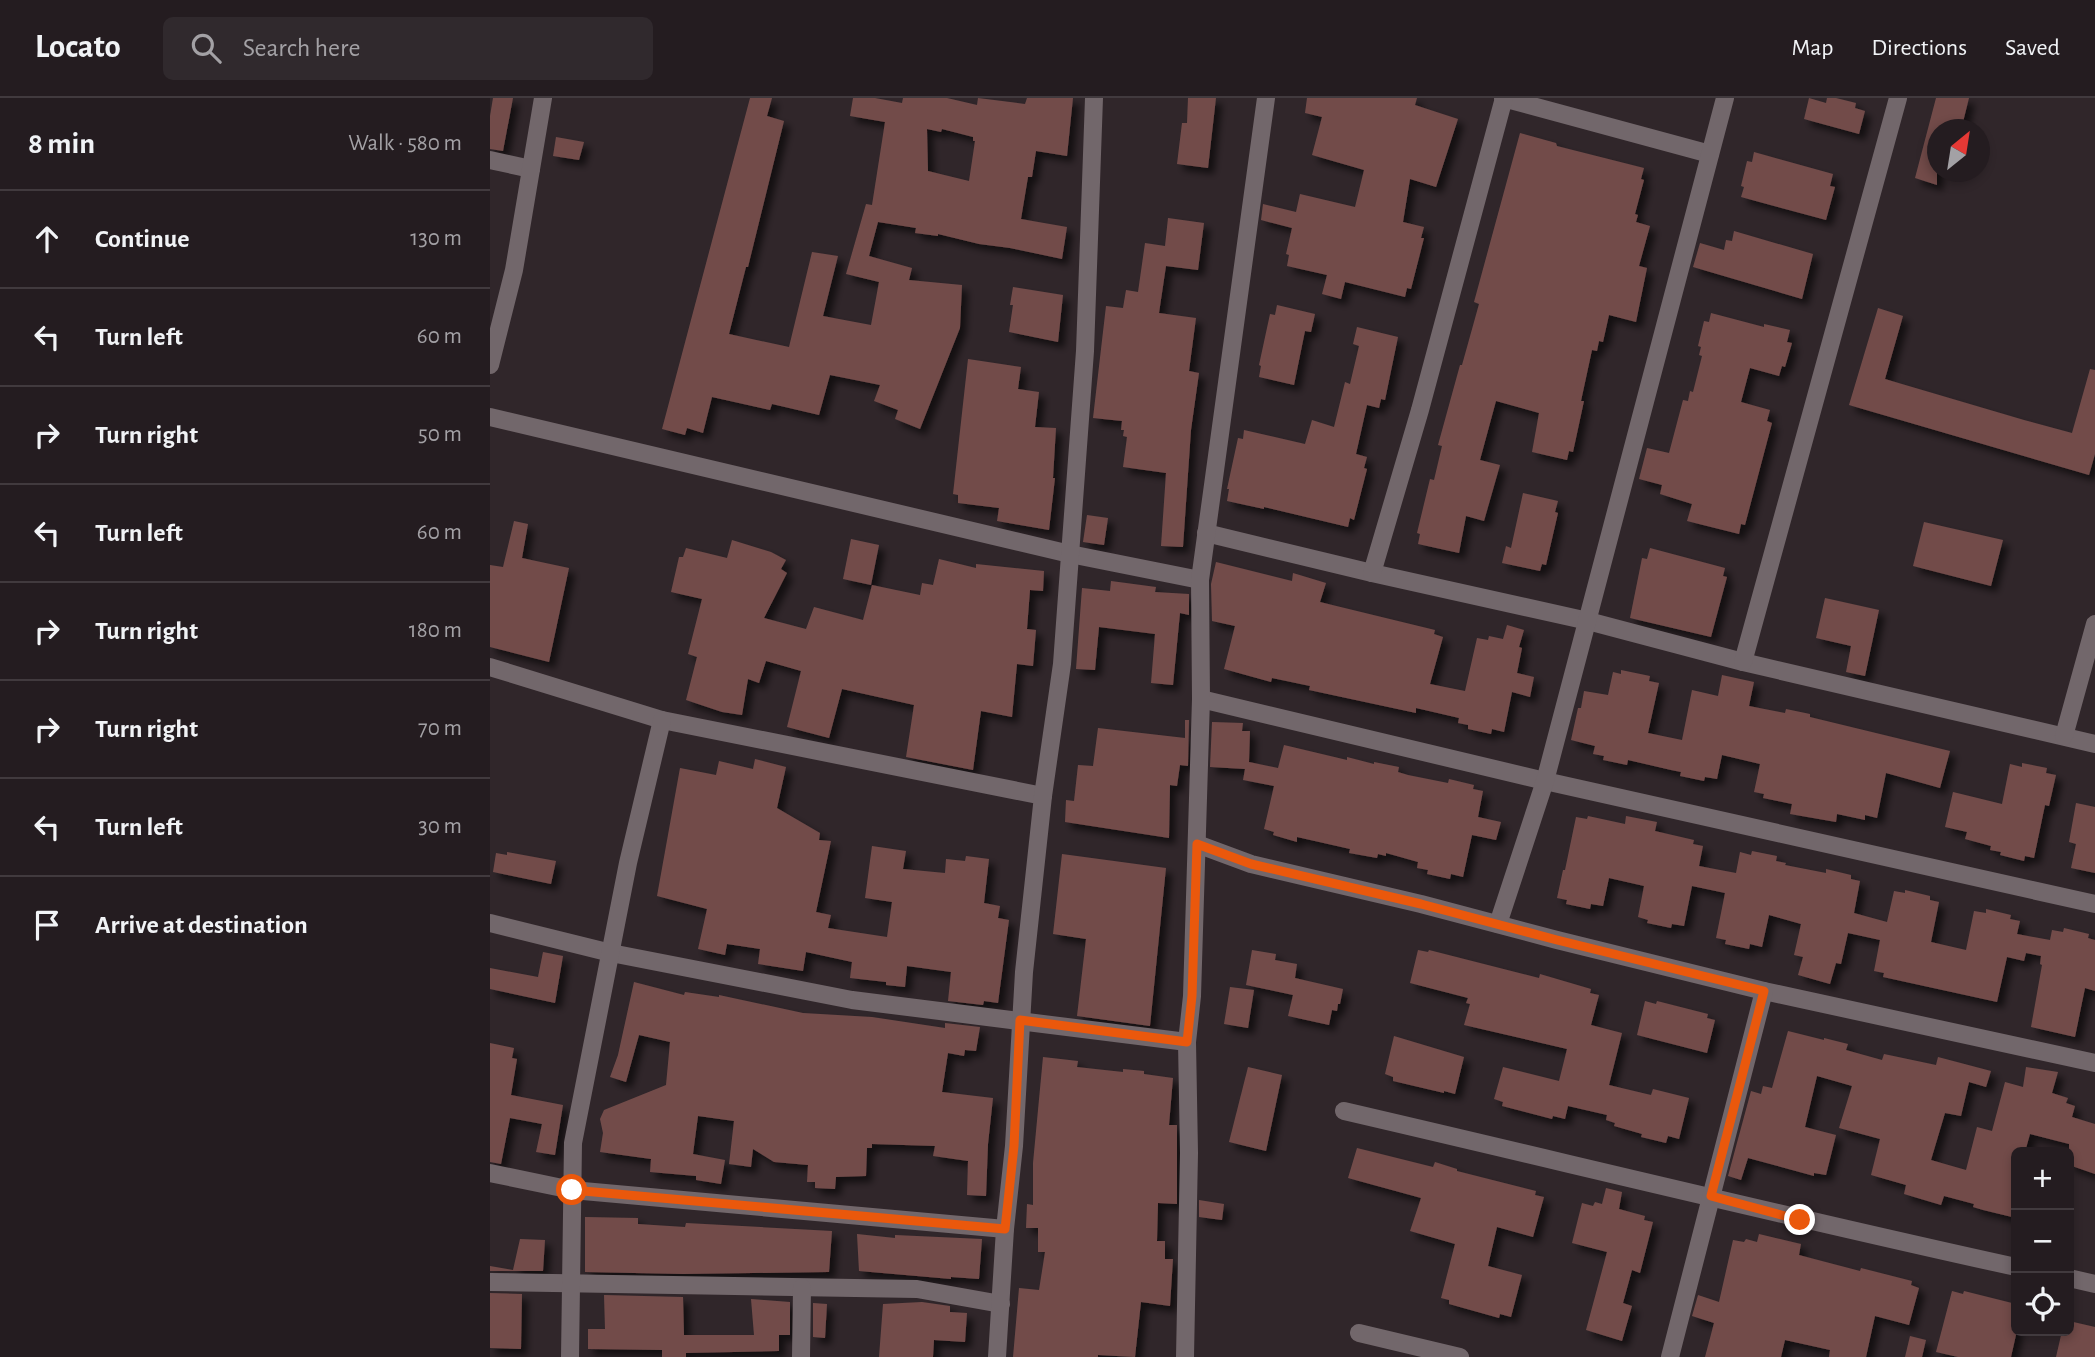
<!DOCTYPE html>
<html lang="en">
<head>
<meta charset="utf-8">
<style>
  :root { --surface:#241c20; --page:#30292d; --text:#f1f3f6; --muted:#a3a1a5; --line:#413a3e }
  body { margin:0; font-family:"Alegreya Sans",sans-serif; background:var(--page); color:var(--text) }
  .controls { position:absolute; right:21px; bottom:21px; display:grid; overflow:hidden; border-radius:10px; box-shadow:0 4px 10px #0003 }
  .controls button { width:63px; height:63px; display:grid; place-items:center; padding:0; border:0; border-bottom:2px solid var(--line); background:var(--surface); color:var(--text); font:35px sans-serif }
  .compass { position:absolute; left:1437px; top:21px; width:63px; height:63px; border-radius:50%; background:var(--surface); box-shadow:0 4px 10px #0003; rotate:30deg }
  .stop { position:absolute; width:21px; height:21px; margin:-16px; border:5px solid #ea580c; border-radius:50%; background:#fff }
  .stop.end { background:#ea580c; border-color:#fff; box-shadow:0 2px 7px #0008 }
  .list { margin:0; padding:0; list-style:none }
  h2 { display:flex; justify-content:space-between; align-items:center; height:91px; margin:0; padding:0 28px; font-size:30px }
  h2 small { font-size:23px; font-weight:400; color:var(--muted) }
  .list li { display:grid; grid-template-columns:46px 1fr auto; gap:21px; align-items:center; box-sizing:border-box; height:98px; padding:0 28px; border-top:2px solid var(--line) }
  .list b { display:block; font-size:26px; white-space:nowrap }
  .list em { font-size:23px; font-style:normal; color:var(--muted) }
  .icon { flex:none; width:38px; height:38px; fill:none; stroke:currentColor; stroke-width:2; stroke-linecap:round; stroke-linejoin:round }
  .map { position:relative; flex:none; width:1605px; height:1259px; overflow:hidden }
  header { display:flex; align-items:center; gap:42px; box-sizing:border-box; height:98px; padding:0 35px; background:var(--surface); border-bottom:2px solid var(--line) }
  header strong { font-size:33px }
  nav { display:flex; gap:38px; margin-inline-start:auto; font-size:24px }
  .search { width:490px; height:63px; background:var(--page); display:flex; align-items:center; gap:18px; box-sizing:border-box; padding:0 24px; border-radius:10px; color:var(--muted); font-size:26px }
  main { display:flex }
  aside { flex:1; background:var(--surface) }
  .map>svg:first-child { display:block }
  .building { fill:#724c4a; fill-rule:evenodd; filter:url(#shadow) }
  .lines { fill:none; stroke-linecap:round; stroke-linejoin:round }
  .minor { stroke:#72676b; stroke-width:18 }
  .route { stroke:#ea580c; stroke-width:9 }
</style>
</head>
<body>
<header>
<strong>Locato</strong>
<div class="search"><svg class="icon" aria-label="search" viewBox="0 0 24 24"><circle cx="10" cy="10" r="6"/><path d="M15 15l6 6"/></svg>Search here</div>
<nav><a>Map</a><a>Directions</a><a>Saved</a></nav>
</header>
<main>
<aside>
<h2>8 min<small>Walk · 580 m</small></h2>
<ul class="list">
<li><svg class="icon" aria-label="ahead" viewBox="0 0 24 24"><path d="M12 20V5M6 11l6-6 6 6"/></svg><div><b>Continue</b></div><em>130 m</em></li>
<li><svg class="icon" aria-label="left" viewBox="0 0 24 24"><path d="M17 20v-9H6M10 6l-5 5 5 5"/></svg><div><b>Turn left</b></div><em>60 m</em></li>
<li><svg class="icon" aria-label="right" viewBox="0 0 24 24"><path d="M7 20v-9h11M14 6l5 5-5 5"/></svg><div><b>Turn right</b></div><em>50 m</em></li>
<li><svg class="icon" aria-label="left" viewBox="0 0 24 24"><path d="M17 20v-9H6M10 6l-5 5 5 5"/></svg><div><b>Turn left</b></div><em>60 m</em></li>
<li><svg class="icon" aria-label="right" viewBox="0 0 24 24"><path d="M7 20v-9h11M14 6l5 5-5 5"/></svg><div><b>Turn right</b></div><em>180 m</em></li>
<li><svg class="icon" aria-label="right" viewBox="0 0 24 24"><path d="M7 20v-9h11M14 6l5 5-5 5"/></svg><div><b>Turn right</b></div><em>70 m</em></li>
<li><svg class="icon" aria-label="left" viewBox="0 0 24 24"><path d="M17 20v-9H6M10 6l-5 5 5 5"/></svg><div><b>Turn left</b></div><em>30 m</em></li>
<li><svg class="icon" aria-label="arrive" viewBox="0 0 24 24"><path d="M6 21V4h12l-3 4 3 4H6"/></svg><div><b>Arrive at destination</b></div></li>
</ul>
</aside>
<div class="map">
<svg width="1605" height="1259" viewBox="0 0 1605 1259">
  <defs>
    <filter id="shadow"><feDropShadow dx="6" dy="6" stdDeviation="3.5" flood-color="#0009"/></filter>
  </defs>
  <rect width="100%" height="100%" fill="#30262a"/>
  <g class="building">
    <polygon points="3,0 23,0 13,53 0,51 0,18"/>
    <path d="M260 0H282L277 18 294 23 258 169H256L239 236 299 249 322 154 348 158 333 218 381 227 389 184 356 176 376 106 382 107 395 24 360 18 363 0H385L412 5 413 0H457L487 7 488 0 535 6 537 0H583L577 58 546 53 542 79H538L531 121 577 129 572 161 520 150 489 146 448 136V138L425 135 426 130 388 124 379 158 422 170 419 182 472 187 470 230 430 331 405 321 408 312 384 303 390 287 340 277 329 317 282 306 280 312 222 299 213 335 197 330 195 337 172 331ZM437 31 451 34 452 31 483 39V43H485L479 83 438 73Z"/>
    <polygon points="698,0 726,0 718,70 687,66 692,25 697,25"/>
    <polygon points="817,0 927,0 925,7 968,21 946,89 920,81 913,124 934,129 931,140 934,140 921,191 917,190 915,199 855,184 851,201 832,196 837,177 797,168 799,157 796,156 802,130 771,122 773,106 806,114 810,96 865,109 874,72 822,57 832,19 815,15"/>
    <polygon points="1319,0 1336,5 1337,0 1346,0 1366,5 1365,10 1375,13 1369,36 1314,21"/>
    <polygon points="1446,0 1479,0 1471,32 1447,32 1447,87 1425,80"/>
    <polygon points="1030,35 1066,45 1067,48 1154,70 1151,81 1154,82 1145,116 1148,117 1146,124 1160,128 1149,168 1157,170 1146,224 1119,217 1113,244 1109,243 1107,253 1102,252 1091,303 1094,303 1083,354 1079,353 1077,362 1042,354 1049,315 1006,303 990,362 1010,367 994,423 976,418 969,455 928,446 930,436 927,435 940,381 944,382 952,348 948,347 970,267 972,267 989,206 984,204"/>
    <polygon points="66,39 94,44 89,62 63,58"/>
    <polygon points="1264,54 1343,76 1340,88 1345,89 1336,122 1251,99 1254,89 1251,88 1257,63 1262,64"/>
    <polygon points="678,120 714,125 708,172 676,168 669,215 706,220 699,273 709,275 701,332 693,449 671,448 676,375 633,369 637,339 633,338 634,332 631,332 632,323 603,320 616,208 633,210 636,192 648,194 655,145 675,148"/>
    <polygon points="1244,133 1323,156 1312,201 1203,169 1210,145 1234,152 1236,142 1242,143"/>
    <polygon points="523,189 573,197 568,244 519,234 523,207 520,207"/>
    <polygon points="787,207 825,216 821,234 815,233 804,287 769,279 771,268 769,267 780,216 785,217"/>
    <polygon points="1388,210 1413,218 1395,281 1534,322 1582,335 1600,271 1605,272 1605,356 1599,377 1359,307"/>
    <polygon points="1221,215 1274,229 1274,226 1300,232 1297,244 1302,245 1295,269 1292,268 1289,278 1260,270 1251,304 1280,312 1277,323 1282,325 1255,427 1251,426 1249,436 1197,423 1202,406 1170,396 1172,387 1149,381 1157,350 1179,355 1193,302 1198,303 1200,293 1203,294 1212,258 1209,257 1211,249 1208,248 1214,223 1219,224"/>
    <polygon points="867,229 908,239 895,302 891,301 889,310 877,307 866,356 877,359 874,370 877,371 864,422 860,420 858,429 774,409 774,411 737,403 739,391 737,391 748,340 753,341 754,332 815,346 822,322 844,329 855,284 860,286 869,248 863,246"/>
    <polygon points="478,261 531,269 528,291 549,294 545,329 566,330 563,380 565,380 559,432 507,423 509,410 468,405 468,397 463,396"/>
    <polygon points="1033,395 1068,403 1065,414 1068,415 1056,467 1052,466 1050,473 1012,465 1016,448 1021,450"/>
    <polygon points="597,417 618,420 614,447 593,444"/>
    <polygon points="24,423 38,426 32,460 79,470 59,564 0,549 0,467 13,469"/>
    <polygon points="1434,424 1513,442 1501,488 1423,468"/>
    <polygon points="361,441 389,447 381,487 353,481"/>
    <polygon points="242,442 281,454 296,462 291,471 297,475 274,520 316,531 324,509 373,522 382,487 430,497 432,485 443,487 449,461 486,470 486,466 554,473 553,493 540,492 537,531 546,532 543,568 527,566 522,619 491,613 483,672 416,659 424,607 352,591 339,640 297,629 311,573 276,563 269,585 258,581 252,617 232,614 196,602 207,559 198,556 212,501 181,494 189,459 193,459 196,450 237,460"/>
    <polygon points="1160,450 1235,470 1233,478 1237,479 1221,539 1140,520 1152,460 1157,461"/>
    <polygon points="726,464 802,483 803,475 836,485 830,504 945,532 944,536 953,539 940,586 975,593 987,540 998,542 999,538 1013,541 1017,527 1034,532 1029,549 1032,550 1027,575 1044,579 1040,599 1022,594 1014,634 1002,631 1001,636 978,631 978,627 968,625 969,620 926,610 926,615 819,592 820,588 782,580 781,584 734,571 745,528 722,523 721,486"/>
    <polygon points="621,483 666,489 665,494 699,496 699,517 690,515 683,587 661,585 665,536 609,529 605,572 586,571 592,490 620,493"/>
    <polygon points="1335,500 1389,512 1375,578 1356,574 1361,548 1326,540"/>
    <polygon points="1131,572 1160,578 1159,583 1169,585 1158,635 1192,642 1202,592 1228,598 1232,577 1264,584 1259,608 1295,615 1296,611 1320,616 1320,619 1460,653 1450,690 1396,675 1387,720 1375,717 1375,722 1347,716 1346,724 1300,716 1302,706 1273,700 1274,696 1264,694 1270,666 1232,657 1227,681 1215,679 1214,683 1190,678 1191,674 1181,672 1138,662 1137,667 1113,662 1114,658 1103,656 1105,648 1081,642 1088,610 1091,610 1094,593 1118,597 1123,574 1131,576"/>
    <polygon points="695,622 699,622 698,668 690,667 687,688 680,687 679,740 575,724 576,702 584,703 588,667 603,668 608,630 695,640"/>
    <polygon points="722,624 753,625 752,633 760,633 759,664 788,670 794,647 857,662 857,659 884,666 884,664 909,669 908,674 918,677 958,685 959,681 984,687 983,691 993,693 988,719 1011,724 1006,742 982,737 973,779 961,776 960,781 937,776 938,772 927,770 928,764 896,755 896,758 888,756 887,760 859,755 860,751 807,739 807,744 783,737 784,734 774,731 784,688 753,682 755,671 720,669"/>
    <polygon points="265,661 296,669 287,710 330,735 329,742 341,743 326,814 341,817 338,830 397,839 402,804 375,800 382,748 416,753 413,771 455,775 456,761 475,763 476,758 499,761 494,805 510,808 508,820 519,822 508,905 494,903 493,907 458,903 461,874 417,868 415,889 396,887 396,884 360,880 362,864 316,854 313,873 268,866 270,851 237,846 235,857 208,851 217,811 167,798 190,670 226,677 229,663 263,671"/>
    <polygon points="1532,665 1557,670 1556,675 1566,677 1559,708 1555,707 1544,760 1535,758 1534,763 1510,757 1511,754 1500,752 1501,748 1475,741 1477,734 1455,729 1463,694 1512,706 1520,666 1532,669"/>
    <polygon points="1586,705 1605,709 1605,775 1581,770 1586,746 1579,744"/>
    <polygon points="1098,718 1135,726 1136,718 1167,724 1165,733 1204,742 1203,746 1213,748 1209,768 1246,775 1250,754 1261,757 1262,753 1287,758 1286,763 1296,765 1295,767 1336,775 1336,771 1361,777 1361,781 1370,783 1364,815 1397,824 1404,793 1415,795 1415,792 1440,798 1440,802 1449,804 1441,844 1476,852 1484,813 1496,815 1496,811 1521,817 1520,821 1530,823 1527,836 1560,842 1562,832 1573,834 1574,830 1599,836 1598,840 1605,842 1605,893 1595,890 1585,939 1541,929 1552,867 1550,866 1551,858 1536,855 1534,863 1517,859 1507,904 1393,879 1394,875 1384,873 1390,842 1358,835 1351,866 1346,865 1340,886 1308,877 1313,859 1304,857 1311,826 1279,817 1272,849 1260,846 1259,851 1235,846 1236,842 1226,840 1235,795 1202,788 1194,828 1182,826 1181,830 1157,825 1158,822 1148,819 1154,788 1119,780 1113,808 1101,806 1100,811 1076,806 1077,802 1067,800 1073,772 1075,772 1086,719 1097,721"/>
    <polygon points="17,754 66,763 61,786 3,774 6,755 17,757"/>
    <polygon points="572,756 676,770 660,928 587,918 596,841 563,836"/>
    <polygon points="762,852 786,856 785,862 807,866 805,880 853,891 850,906 848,906 847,913 842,912 839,927 798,918 803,897 756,887"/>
    <polygon points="928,852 938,854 939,852 1049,880 1050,876 1101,891 1100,895 1109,897 1101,927 1132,935 1119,987 1161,997 1163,991 1199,1000 1189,1041 1178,1038 1176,1045 1151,1039 1152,1036 1124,1028 1125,1025 1116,1022 1117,1017 1078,1008 1075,1021 1063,1018 1062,1021 1012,1008 1013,1004 1004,1001 1013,969 1069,983 1077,951 974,927 980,906 976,905 978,900 920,885"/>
    <polygon points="53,854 73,858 65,905 0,891 0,870 48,879"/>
    <polygon points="144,884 194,897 195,894 229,899 229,897 313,915 382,919 455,930 455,925 490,929 486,953 475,952 474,958 458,955 452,994 503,1000 498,1046 496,1098 477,1097 478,1063 443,1058 445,1048 382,1046 382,1050 377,1050 376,1078 346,1079 345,1091 325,1090 325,1084 317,1084 318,1067 284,1064 263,1051 261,1069 239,1066 244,1023 208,1018 203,1056 235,1062 231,1086 206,1082 206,1078 160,1074 161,1061 110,1054 113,1035 110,1021 114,1012 176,987 180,944 149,937 136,984 120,979 128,957"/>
    <polygon points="740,889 764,892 758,930 734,926"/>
    <polygon points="1155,903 1166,906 1167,903 1218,916 1217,920 1225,922 1217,955 1147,937"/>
    <polygon points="1298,933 1334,942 1334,940 1358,946 1356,952 1392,962 1394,956 1446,967 1448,959 1501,973 1496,989 1479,984 1471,1018 1455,1015 1441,1062 1476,1072 1487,1029 1502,1033 1515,984 1533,989 1536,969 1568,974 1562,995 1578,1000 1576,1005 1585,1008 1582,1019 1605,1026 1605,1076 1579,1067 1579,1046 1540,1036 1535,1054 1526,1054 1526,1120 1493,1112 1483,1109 1484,1106 1454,1098 1451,1107 1414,1096 1416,1087 1381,1077 1390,1041 1349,1030 1362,988 1327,978 1315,1029 1346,1037 1336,1077 1324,1075 1324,1078 1258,1060 1251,1082 1238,1078 1261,993 1271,996 1273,988 1282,990"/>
    <polygon points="904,938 974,959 965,996 954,993 954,995 903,983 903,979 895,976"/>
    <polygon points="0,945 24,950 22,960 27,961 21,997 73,1007 65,1057 46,1054 52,1026 20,1020 11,1066 0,1064"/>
    <polygon points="553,959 588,963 587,969 633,974 633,971 654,973 654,976 683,980 679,1027 687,1027 687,1106 668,1105 667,1143 675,1143 675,1161 683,1161 680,1208 651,1204 645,1259 608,1257 608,1259 523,1259 529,1190 549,1192 555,1154 548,1154 548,1130 536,1130 537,1106 543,1107 543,1065"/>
    <polygon points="758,969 792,977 776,1053 739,1044"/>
    <polygon points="867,1050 943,1069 945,1064 967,1071 967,1073 1046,1093 1045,1097 1054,1099 1043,1139 1007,1129 998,1168 1032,1177 1021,1219 1010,1216 1009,1220 959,1206 959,1202 951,1200 965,1146 920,1133 931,1100 858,1080"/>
    <polygon points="1116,1090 1132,1094 1129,1111 1155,1118 1154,1122 1163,1124 1150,1175 1142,1172 1133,1205 1142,1208 1132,1243 1096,1232 1117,1154 1082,1145 1092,1105 1103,1108 1105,1104 1112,1106"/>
    <polygon points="709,1102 734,1106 732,1122 709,1119"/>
    <polygon points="95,1119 148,1120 148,1126 195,1129 196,1125 342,1133 339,1174 193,1176 95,1174"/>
    <polygon points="367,1136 405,1140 405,1137 492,1141 489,1181 461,1179 461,1181 369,1173"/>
    <polygon points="1269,1136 1311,1146 1309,1157 1370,1173 1371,1170 1422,1183 1421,1187 1429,1190 1419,1227 1385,1218 1376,1259 1339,1259 1340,1252 1295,1242 1291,1259 1215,1259 1224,1225 1202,1218 1208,1197 1229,1204 1243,1142 1254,1144 1256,1141 1267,1144"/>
    <polygon points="30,1141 55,1142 53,1173 0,1173 0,1168 23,1172"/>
    <polygon points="1462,1193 1473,1196 1474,1193 1526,1206 1526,1237 1521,1259 1468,1259 1446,1254"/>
    <polygon points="0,1195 32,1196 31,1251 0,1250"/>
    <polygon points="114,1197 193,1199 194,1237 264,1237 261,1201 300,1204 300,1237 289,1237 289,1253 196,1255 196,1259 172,1259 172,1252 98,1251 98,1231 115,1231"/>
    <polygon points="432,1204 460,1208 460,1214 477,1215 475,1244 444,1242 443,1259 389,1259 393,1206"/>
    <polygon points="323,1205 337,1206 335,1240 323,1239"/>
    <polygon points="1579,1223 1605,1229 1605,1259 1566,1259 1572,1233 1579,1233"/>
    <polygon points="1420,1238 1436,1242 1432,1259 1415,1259"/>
  </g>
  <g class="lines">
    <g class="minor">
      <polyline points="1013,0 1220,56"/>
      <polyline points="0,62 41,71"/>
      <polyline points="0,267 24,172 53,0"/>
      <polyline points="0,319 580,456 710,482"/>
      <polyline points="716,435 882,475 1098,523 1253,564 1605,646"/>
      <polyline points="882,475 930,312 1014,0"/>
      <polyline points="1253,564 1408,0"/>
      <polyline points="0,569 172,622 553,698"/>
      <polyline points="711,601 1055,683 1605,806"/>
      <polyline points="1574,638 1605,526"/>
      <polyline points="707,746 761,766 931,806 1067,842 1274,893 1605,965"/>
      <polyline points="0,825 121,855 362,902 697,944"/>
      <polyline points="1008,826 1055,683 1235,0"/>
      <path d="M854 1013C1078 1065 1302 1120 1526 1169"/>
      <polyline points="0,1075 82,1092 515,1131"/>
      <polyline points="1579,1180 1605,1186"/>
      <polyline points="0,1184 427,1191 511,1206"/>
      <polyline points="869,1235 970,1259"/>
      <polyline points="80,1259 83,1045 138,765 172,622"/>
      <polyline points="311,1259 312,1190"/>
      <polyline points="507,1259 515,1131 524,1048 534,874 553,698 572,566 595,253 604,0"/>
      <polyline points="695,1259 699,1055 697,944 702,898 711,601 710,482 776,0"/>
      <polyline points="1180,1259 1274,893"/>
    </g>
  </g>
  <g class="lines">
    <polyline class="route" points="82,1092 515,1131 524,1048 530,922 697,944 702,898 707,746 761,766 931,806 1067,842 1274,893 1221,1098 1310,1122"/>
  </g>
</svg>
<div class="controls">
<button>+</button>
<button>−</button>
<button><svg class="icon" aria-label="locate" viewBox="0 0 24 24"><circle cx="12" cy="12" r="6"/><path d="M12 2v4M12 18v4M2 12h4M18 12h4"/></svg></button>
</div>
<svg class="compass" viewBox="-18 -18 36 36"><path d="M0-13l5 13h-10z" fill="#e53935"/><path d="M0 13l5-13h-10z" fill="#a3a1a5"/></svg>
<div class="stop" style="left:82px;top:1092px"></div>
<div class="stop end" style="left:1310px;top:1122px"></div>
</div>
</main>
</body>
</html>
